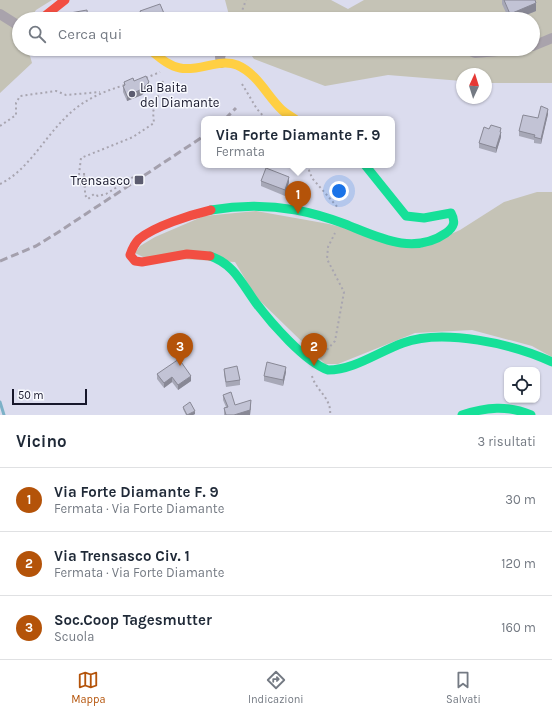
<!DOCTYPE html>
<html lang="it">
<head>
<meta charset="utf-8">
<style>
  :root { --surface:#fff; --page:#f6f6f7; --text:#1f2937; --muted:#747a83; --line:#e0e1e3; --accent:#b45309 }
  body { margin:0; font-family:Karla,sans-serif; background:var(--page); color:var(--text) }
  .controls { position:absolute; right:12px; bottom:12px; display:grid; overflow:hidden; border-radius:8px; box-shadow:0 1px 3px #0004 }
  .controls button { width:36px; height:36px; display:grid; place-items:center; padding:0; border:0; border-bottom:1px solid var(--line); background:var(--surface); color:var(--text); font:20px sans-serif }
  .compass { position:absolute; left:456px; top:68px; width:36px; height:36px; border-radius:50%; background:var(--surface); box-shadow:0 1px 3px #0004; rotate:4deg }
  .scale { position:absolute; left:12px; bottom:10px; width:75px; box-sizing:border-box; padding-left:4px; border:2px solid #17172b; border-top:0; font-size:11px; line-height:14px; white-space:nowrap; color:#17172b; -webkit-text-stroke:3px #f8f9fe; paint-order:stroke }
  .you { position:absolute; left:339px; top:191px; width:14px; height:14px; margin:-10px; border:3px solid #fff; border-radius:50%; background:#1a73e8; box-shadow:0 0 0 6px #1a73e833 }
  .badge { display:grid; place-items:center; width:26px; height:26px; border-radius:50%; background:var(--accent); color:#fff; font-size:13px; font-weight:700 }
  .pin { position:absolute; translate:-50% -33px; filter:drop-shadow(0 1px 2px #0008) }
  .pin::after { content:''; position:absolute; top:21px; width:14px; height:12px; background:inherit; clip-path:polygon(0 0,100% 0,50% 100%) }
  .popup { position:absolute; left:201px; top:116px; width:194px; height:52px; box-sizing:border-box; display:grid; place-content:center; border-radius:8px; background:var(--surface); filter:drop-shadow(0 1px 3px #0005); font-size:13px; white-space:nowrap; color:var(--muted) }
  .popup b { font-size:15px; color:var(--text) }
  .popup::after { content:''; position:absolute; left:50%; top:100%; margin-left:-8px; border:8px solid transparent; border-top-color:var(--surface) }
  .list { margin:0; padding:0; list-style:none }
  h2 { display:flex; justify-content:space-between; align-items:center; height:52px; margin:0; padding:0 16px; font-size:17px }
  h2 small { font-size:13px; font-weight:400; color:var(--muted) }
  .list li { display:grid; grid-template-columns:26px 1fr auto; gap:12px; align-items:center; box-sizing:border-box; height:64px; padding:0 16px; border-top:1px solid var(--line) }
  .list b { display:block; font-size:15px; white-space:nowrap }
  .list p { margin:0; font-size:13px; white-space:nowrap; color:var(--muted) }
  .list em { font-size:13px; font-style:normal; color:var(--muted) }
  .icon { flex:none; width:22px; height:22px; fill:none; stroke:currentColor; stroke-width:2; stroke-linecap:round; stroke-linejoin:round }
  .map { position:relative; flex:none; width:552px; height:415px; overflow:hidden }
  .search { position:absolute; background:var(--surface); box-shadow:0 1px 3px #0004; left:12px; right:12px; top:12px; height:44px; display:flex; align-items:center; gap:10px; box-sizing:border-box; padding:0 14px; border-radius:22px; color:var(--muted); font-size:15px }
  .sheet { height:244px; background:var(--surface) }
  nav { display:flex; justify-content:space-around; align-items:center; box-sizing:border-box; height:56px; border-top:1px solid var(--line); background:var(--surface); font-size:11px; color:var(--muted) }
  nav a { display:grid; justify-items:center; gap:2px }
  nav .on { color:var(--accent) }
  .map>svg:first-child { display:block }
  .green { fill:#c5c3b6 }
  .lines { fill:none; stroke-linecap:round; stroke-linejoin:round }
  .stream { stroke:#7cb1c7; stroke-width:3 }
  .path { stroke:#a8a5b0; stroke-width:2; stroke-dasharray:2 3; stroke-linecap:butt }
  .street { stroke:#a9a3ac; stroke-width:10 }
  .fast { stroke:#16e098; stroke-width:9 }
  .slow { stroke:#ffcf43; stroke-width:9 }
  .jam { stroke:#f24e42; stroke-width:9 }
  .rail { stroke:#a4a0ad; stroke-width:3; stroke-dasharray:8 4; stroke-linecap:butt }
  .wall { fill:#a7a8b7 }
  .shaded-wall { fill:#888895 }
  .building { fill:#c2c3d5; stroke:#888895 }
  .poi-dot { fill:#5c5c6f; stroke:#f8f9fe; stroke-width:1.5 }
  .labels { text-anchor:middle; stroke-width:3; stroke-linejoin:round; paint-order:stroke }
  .poi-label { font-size:13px; fill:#17172b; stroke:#f8f9fe; text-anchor:start }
</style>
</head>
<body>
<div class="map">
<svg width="552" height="415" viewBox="0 0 552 415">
  <rect width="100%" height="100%" fill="#dbdcee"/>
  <g class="green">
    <polygon points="0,0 52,0 36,10 30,19 19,19 19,49 28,49 32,63 0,93"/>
    <polygon points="225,0 331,0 348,9 364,0 552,0 552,83 486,83 486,74 462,74 462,81 388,75 325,86 254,59 247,49 533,49 533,19 230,19"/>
    <polygon points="537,192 552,192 552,357 532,346 472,330 415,333 338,364 325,364 256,297 235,262 143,257 135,253 140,246 155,237 204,216 256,211 329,224 420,248 460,230 504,202"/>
  </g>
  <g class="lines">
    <polyline class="stream" points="0,402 4,415"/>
    <g class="path">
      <polyline points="239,19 246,0"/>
      <polyline points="146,78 160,72"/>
      <polyline points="242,84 257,109 266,119"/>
      <polyline points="0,126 16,115 16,103 20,96 56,91 66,95 100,92"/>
      <polyline points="307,165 312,178 339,209"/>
      <polyline points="133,177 106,194 98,196 94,194 88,199 85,195 85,187 79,183 86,174 79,174 81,158 133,137 154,123 153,112 163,81"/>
      <path d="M0 184C27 171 43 140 64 119 81 101 101 92 125 85"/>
      <polyline points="314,347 325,352 335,341 344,292 327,259 328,247 335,233"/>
      <path d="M312 376C316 391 332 398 330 415"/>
    </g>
    <g class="street">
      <polyline points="0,14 19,26"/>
      <polyline points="533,46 552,38"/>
      <polyline points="466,49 475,53 523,49"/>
      <polyline points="221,63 220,57 223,49"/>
    </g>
    <g class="fast">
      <path d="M211 210C240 205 267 205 296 210 312 213 329 218 345 224 378 237 413 256 446 233 454 227 456 222 451 213L424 218 406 216 365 165"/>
      <path d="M210 256C234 264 242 284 256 303 271 323 305 362 328 370 354 370 378 352 403 343 443 328 514 344 552 362"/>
      <path d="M462 415C486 407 508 405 531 415"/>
    </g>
    <path class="slow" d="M149 49C158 56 168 66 180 68 199 72 219 58 237 65 258 74 267 96 282 110 286 114 291 116 295 119"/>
    <g class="jam">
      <polyline points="41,19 65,0"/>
      <path d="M210 256 187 254 142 262 135 261 130 255C132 249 134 244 139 239 155 226 190 215 211 210"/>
    </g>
    <g class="rail">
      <polyline points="225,119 236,108"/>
      <polyline points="0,261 36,246 57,233 204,136"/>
    </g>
  </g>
  <g class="wall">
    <polygon points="502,0 535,0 536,11 516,19 509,19 502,4"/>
    <polygon points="140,11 166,19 141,19 140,16"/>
    <polygon points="134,81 149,87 142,95 127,101 123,92 123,86 124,86 124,82"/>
    <polygon points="548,114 541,144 534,143 534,140 519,136 519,131 538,118"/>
    <polygon points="501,132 501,137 496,153 479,148 479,143"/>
    <polygon points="261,181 289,182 285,196 261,186"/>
    <polygon points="224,369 240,380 240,385 226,387 224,374"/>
    <polygon points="286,372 283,386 264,381 264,376"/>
    <polygon points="157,374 191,381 178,390 172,382 164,388 157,379"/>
    <polygon points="223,395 235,405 251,405 250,415 224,415 224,408 226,407 223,400"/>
    <polygon points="183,407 195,414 193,415 186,415 183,409"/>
  </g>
  <g class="shaded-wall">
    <polygon points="536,3 536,11 516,19 510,19 510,14"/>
    <polygon points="149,82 149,87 142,95 127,101 127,96"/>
    <polygon points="548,109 548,114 541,144 541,139"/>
    <polygon points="501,132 501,137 496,153 496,148"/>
    <polygon points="289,177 289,182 285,196 285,190"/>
    <polygon points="286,367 286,372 283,386 283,380"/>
    <polygon points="191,376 191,381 178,390 178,385"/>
    <polygon points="172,377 172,382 164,388 164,383"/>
    <polygon points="251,400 251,405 250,415 234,415"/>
    <polygon points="195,411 195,414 193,415 188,415"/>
  </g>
  <g class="building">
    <polygon points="504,0 535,0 536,3 510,14"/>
    <polygon points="160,4 166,18 163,19 143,19 140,11"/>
    <polygon points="87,10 88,19 70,19 70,13"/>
    <polygon points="146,76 149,82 142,89 127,96 123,86 125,85 124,82 133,78 134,81"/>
    <polygon points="541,106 548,109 541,139 534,137 535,135 519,131 523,115 538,118"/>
    <polygon points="491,125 501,128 500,132 501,132 496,148 479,143 484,127 489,129"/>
    <polygon points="266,168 289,177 285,190 261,181"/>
    <polygon points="179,359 191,376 178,385 172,377 164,383 157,374"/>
    <polygon points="267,362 286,367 283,380 264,376"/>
    <polygon points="237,366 240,380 226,382 224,369"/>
    <polygon points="231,392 235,405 251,400 250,410 234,415 226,415 224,408 228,407 223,395"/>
    <polygon points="190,402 195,411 187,415 183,407"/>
  </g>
  <g class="poi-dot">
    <circle cx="132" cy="94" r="4"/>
    <rect x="134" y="175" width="10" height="10" rx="2"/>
  </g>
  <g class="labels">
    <g class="poi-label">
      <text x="140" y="92">La Baita<tspan x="140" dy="15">del Diamante</tspan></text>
      <text x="130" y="185" text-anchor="end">Trensasco</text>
    </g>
  </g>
</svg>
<div class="controls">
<button><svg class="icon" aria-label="locate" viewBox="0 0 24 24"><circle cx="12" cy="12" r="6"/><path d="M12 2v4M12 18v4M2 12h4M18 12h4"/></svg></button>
</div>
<svg class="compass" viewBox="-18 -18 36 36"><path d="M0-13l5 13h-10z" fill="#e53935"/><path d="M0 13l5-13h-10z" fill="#747a83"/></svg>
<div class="scale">50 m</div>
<div class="you"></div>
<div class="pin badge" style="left:298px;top:214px">1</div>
<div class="popup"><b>Via Forte Diamante F. 9</b>Fermata</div>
<div class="pin badge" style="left:314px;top:366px">2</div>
<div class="pin badge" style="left:180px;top:366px">3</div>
<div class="search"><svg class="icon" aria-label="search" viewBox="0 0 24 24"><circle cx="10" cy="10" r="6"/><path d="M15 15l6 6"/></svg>Cerca qui</div>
</div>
<section class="sheet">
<h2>Vicino<small>3 risultati</small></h2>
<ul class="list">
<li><span class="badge">1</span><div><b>Via Forte Diamante F. 9</b><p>Fermata · Via Forte Diamante</p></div><em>30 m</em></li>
<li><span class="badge">2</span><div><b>Via Trensasco Civ. 1</b><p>Fermata · Via Forte Diamante</p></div><em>120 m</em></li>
<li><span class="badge">3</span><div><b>Soc.Coop Tagesmutter</b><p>Scuola</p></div><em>160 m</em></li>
</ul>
</section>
<nav>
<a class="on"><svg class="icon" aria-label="map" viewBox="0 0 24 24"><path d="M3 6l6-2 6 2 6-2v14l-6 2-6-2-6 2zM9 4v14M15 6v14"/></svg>Mappa</a>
<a><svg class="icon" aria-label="directions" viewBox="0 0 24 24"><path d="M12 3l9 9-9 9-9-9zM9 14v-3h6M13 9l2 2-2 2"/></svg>Indicazioni</a>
<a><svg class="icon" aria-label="saved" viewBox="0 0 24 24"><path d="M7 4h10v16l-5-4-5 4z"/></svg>Salvati</a>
</nav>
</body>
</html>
